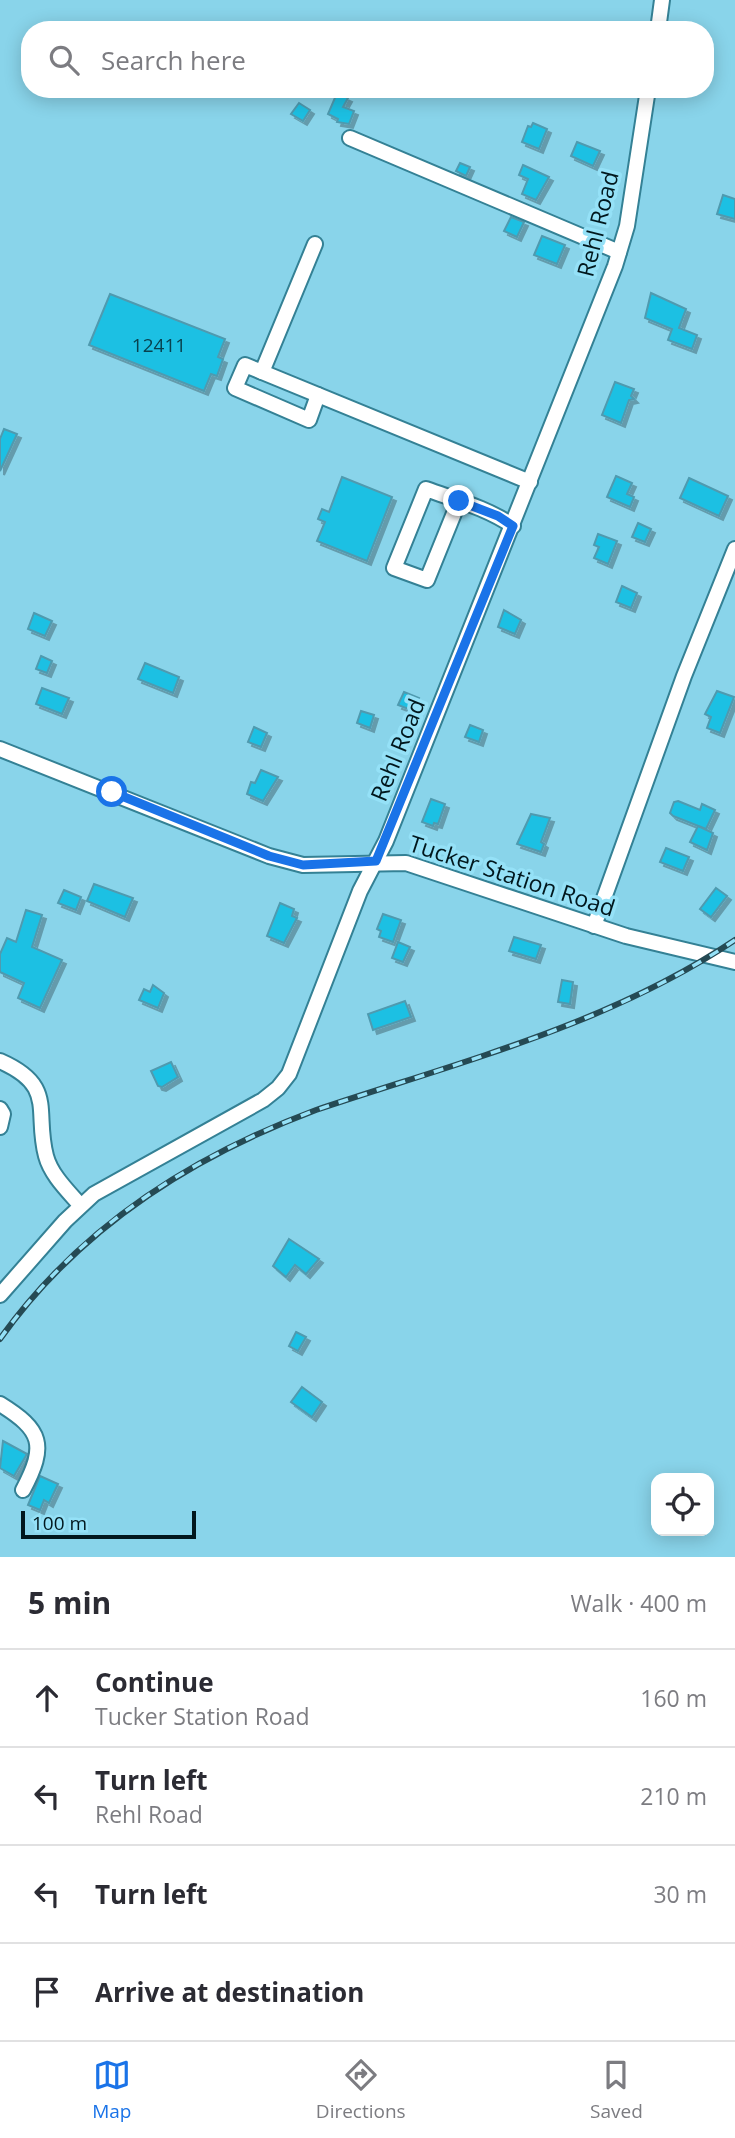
<!DOCTYPE html>
<html lang="en">
<head>
<meta charset="utf-8">
<style>
  :root { --surface:#fff; --page:#f2f2f3; --text:#2b2b33; --muted:#7c7c81; --line:#e1e1e2; --accent:#1a73e8 }
  body { margin:0; font-family:"Open Sans",sans-serif; background:var(--page); color:var(--text) }
  .controls { position:absolute; right:21px; bottom:21px; display:grid; overflow:hidden; border-radius:14px; box-shadow:0 4px 18px #0003 }
  .controls button { width:63px; height:63px; display:grid; place-items:center; padding:0; border:0; border-bottom:2px solid var(--line); background:var(--surface); color:var(--text); font:35px sans-serif }
  .scale { position:absolute; left:21px; bottom:18px; width:175px; box-sizing:border-box; padding-left:7px; border:4px solid #01171d; border-top:0; font-size:19px; line-height:24px; white-space:nowrap; color:#01171d; -webkit-text-stroke:5px #95e1f7; paint-order:stroke }
  .stop { position:absolute; width:21px; height:21px; margin:-16px; border:5px solid #1a73e8; border-radius:50%; background:#fff }
  .stop.end { background:#1a73e8; border-color:#fff; box-shadow:0 2px 7px #0008 }
  .list { margin:0; padding:0; list-style:none }
  h2 { display:flex; justify-content:space-between; align-items:center; height:91px; margin:0; padding:0 28px; font-size:30px }
  h2 small { font-size:23px; font-weight:400; color:var(--muted) }
  .list li { display:grid; grid-template-columns:46px 1fr auto; gap:21px; align-items:center; box-sizing:border-box; height:98px; padding:0 28px; border-top:2px solid var(--line) }
  .list b { display:block; font-size:26px; white-space:nowrap }
  .list p { margin:0; font-size:23px; white-space:nowrap; color:var(--muted) }
  .list em { font-size:23px; font-style:normal; color:var(--muted) }
  .icon { flex:none; width:38px; height:38px; fill:none; stroke:currentColor; stroke-width:2; stroke-linecap:round; stroke-linejoin:round }
  .map { position:relative; flex:none; width:735px; height:1557px; overflow:hidden }
  .search { position:absolute; background:var(--surface); box-shadow:0 4px 18px #0003; left:21px; right:21px; top:21px; height:77px; display:flex; align-items:center; gap:18px; box-sizing:border-box; padding:0 24px; border-radius:28px; color:var(--muted); font-size:26px }
  .sheet { height:483px; background:var(--surface) }
  nav { display:flex; justify-content:space-around; align-items:center; box-sizing:border-box; height:98px; border-top:2px solid var(--line); background:var(--surface); font-size:19px; color:var(--muted) }
  nav a { display:grid; justify-items:center; gap:4px }
  nav .on { color:var(--accent) }
  .map>svg:first-child { display:block }
  .building { fill:#1ec0e3; stroke:#4f9aaf; stroke-width:2; filter:url(#shadow) }
  .lines { fill:none; stroke-linecap:round; stroke-linejoin:round }
  .minor-casing { stroke:#348195; stroke-width:18 }
  .minor { stroke:#fff; stroke-width:14 }
  .rail-casing { stroke:#254a54; stroke-width:6 }
  .rail { stroke:#95e1f7; stroke-width:3.5; stroke-dasharray:10; stroke-linecap:butt }
  .route { stroke:#1a73e8; stroke-width:9 }
  .labels { text-anchor:middle; stroke-width:7; stroke-linejoin:round; paint-order:stroke }
  .number-label { font-size:19px; fill:#08414e }
  .street-label { font-size:23px; fill:#01171d; stroke:#95e1f7 }
</style>
</head>
<body>
<div class="map">
<svg width="735" height="1557" viewBox="0 0 735 1557">
  <defs>
    <filter id="shadow"><feDropShadow dx="4" dy="4" stdDeviation="0" flood-color="#0004"/></filter>
  </defs>
  <rect width="100%" height="100%" fill="#89d4ea"/>
  <g class="building">
    <polygon points="337,93 348,98 343,107 354,111 349,124 337,122 338,119 328,114"/>
    <polygon points="299,103 310,110 303,121 291,114"/>
    <polygon points="533,123 547,129 539,149 522,142 528,126 531,127"/>
    <polygon points="577,142 600,151 593,166 571,156"/>
    <polygon points="460,163 470,167 466,176 456,171"/>
    <polygon points="523,165 549,177 536,200 522,194 528,179 519,175"/>
    <polygon points="723,195 735,199 735,219 717,214"/>
    <polygon points="511,217 524,222 517,237 504,231"/>
    <polygon points="542,236 565,245 557,264 534,255"/>
    <polygon points="651,293 686,309 679,328 697,335 692,349 668,340 672,329 645,318"/>
    <polygon points="110,294 225,339 218,357 223,359 217,376 211,374 204,391 89,345"/>
    <polygon points="615,382 634,389 631,396 634,399 629,400 621,423 602,415"/>
    <polygon points="4,429 17,434 0,471 0,439"/>
    <polygon points="616,476 632,483 627,494 634,497 630,507 607,497"/>
    <polygon points="342,477 392,497 367,561 317,541 325,522 318,519 322,509 329,512"/>
    <polygon points="689,478 728,496 719,516 680,498"/>
    <polygon points="638,523 651,529 645,542 632,537"/>
    <polygon points="598,534 617,541 608,564 594,558 599,547 594,545"/>
    <polygon points="622,586 637,593 631,608 616,602"/>
    <polygon points="504,610 521,620 515,634 498,627"/>
    <polygon points="34,613 52,621 45,636 28,629"/>
    <polygon points="41,656 52,661 47,673 36,669"/>
    <polygon points="145,663 179,677 173,693 138,679"/>
    <polygon points="42,688 69,698 62,714 36,704"/>
    <polygon points="717,691 734,697 720,733 707,728 711,717 705,714"/>
    <polygon points="404,692 419,698 414,711 398,705"/>
    <polygon points="361,711 374,715 370,728 357,723"/>
    <polygon points="470,725 483,730 479,742 465,737"/>
    <polygon points="254,727 267,733 261,747 248,742"/>
    <polygon points="261,770 278,777 263,801 247,794 251,782 255,783"/>
    <polygon points="431,799 445,804 438,824 434,823 433,826 422,822"/>
    <polygon points="678,801 700,810 702,804 715,810 706,829 673,816 670,813 674,802"/>
    <polygon points="531,814 550,818 541,842 544,844 541,852 517,844"/>
    <polygon points="698,826 713,833 707,850 690,842"/>
    <polygon points="666,848 689,857 683,871 660,862"/>
    <polygon points="94,884 133,898 125,917 87,901"/>
    <polygon points="716,888 727,896 711,917 700,909"/>
    <polygon points="64,890 81,897 76,910 58,903"/>
    <polygon points="280,903 294,909 292,916 297,918 284,943 267,936"/>
    <polygon points="26,910 42,915 32,947 62,960 40,1008 18,998 24,983 0,972 0,954 7,938 16,942"/>
    <polygon points="383,914 401,920 393,942 379,937 381,931 377,929"/>
    <polygon points="514,937 541,945 536,959 509,951"/>
    <polygon points="398,942 410,947 403,962 392,958"/>
    <polygon points="562,980 573,982 570,1004 558,1002"/>
    <polygon points="153,985 164,993 158,1008 139,1000 144,989 150,992"/>
    <polygon points="405,1001 411,1017 373,1030 368,1014"/>
    <polygon points="171,1062 178,1077 162,1087 158,1086 151,1071"/>
    <polygon points="289,1239 319,1259 306,1274 295,1265 286,1277 273,1266"/>
    <polygon points="296,1332 306,1337 298,1351 289,1346"/>
    <polygon points="302,1387 322,1402 312,1417 291,1402"/>
    <polygon points="3,1441 27,1454 14,1476 0,1468"/>
    <polygon points="40,1476 58,1484 49,1503 44,1500 40,1510 28,1505"/>
  </g>
  <g class="lines">
    <g class="minor-casing">
      <g id="minor">
        <polyline points="658,30 662,0"/>
        <polyline points="350,138 619,252"/>
        <polyline points="315,244 262,372 530,482"/>
        <polyline points="262,372 245,365 235,388 309,420 318,395"/>
        <path d="M459 501 427 580 394 568 426 489C456 500 487 508 513 526"/>
        <polyline points="0,749 269,856 303,865 406,863 626,936 735,962"/>
        <polyline points="594,926 684,676 735,549"/>
        <path d="M0 1061C57 1086 34 1111 46 1156 51 1175 68 1191 80 1205"/>
        <polyline points="0,1109 3,1114 0,1127"/>
        <polyline points="0,1295 65,1221 94,1194 263,1100 278,1088 289,1074 360,891 386,841 615,266 627,226 648,89"/>
        <path d="M0 1404C42 1430 47 1445 23 1490"/>
      </g>
    </g>
    <use href="#minor" class="minor"/>
    <g class="rail-casing">
      <path id="rail" d="M0 1339C79 1228 190 1157 316 1110 459 1062 608 1025 735 940"/>
    </g>
    <use href="#rail" class="rail"/>
  </g>
  <g class="lines">
    <polyline class="route" points="112,792 269,856 303,865 376,861 513,526 498,516 459,501"/>
  </g>
  <g class="labels">
    <g class="number-label">
      <text x="159" y="352">12411</text>
    </g>
    <g class="street-label">
      <text transform="translate(598 224) rotate(-76)" y="8">Rehl Road</text>
      <text transform="translate(398 750) rotate(-68)" y="8">Rehl Road</text>
      <text transform="translate(512 876) rotate(18)" y="8">Tucker Station Road</text>
    </g>
  </g>
</svg>
<div class="controls">
<button><svg class="icon" aria-label="locate" viewBox="0 0 24 24"><circle cx="12" cy="12" r="6"/><path d="M12 2v4M12 18v4M2 12h4M18 12h4"/></svg></button>
</div>
<div class="scale">100 m</div>
<div class="stop" style="left:112px;top:792px"></div>
<div class="stop end" style="left:459px;top:501px"></div>
<div class="search"><svg class="icon" aria-label="search" viewBox="0 0 24 24"><circle cx="10" cy="10" r="6"/><path d="M15 15l6 6"/></svg>Search here</div>
</div>
<section class="sheet">
<h2>5 min<small>Walk · 400 m</small></h2>
<ul class="list">
<li><svg class="icon" aria-label="ahead" viewBox="0 0 24 24"><path d="M12 20V5M6 11l6-6 6 6"/></svg><div><b>Continue</b><p>Tucker Station Road</p></div><em>160 m</em></li>
<li><svg class="icon" aria-label="left" viewBox="0 0 24 24"><path d="M17 20v-9H6M10 6l-5 5 5 5"/></svg><div><b>Turn left</b><p>Rehl Road</p></div><em>210 m</em></li>
<li><svg class="icon" aria-label="left" viewBox="0 0 24 24"><path d="M17 20v-9H6M10 6l-5 5 5 5"/></svg><div><b>Turn left</b></div><em>30 m</em></li>
<li><svg class="icon" aria-label="arrive" viewBox="0 0 24 24"><path d="M6 21V4h12l-3 4 3 4H6"/></svg><div><b>Arrive at destination</b></div></li>
</ul>
</section>
<nav>
<a class="on"><svg class="icon" aria-label="map" viewBox="0 0 24 24"><path d="M3 6l6-2 6 2 6-2v14l-6 2-6-2-6 2zM9 4v14M15 6v14"/></svg>Map</a>
<a><svg class="icon" aria-label="directions" viewBox="0 0 24 24"><path d="M12 3l9 9-9 9-9-9zM9 14v-3h6M13 9l2 2-2 2"/></svg>Directions</a>
<a><svg class="icon" aria-label="saved" viewBox="0 0 24 24"><path d="M7 4h10v16l-5-4-5 4z"/></svg>Saved</a>
</nav>
</body>
</html>
